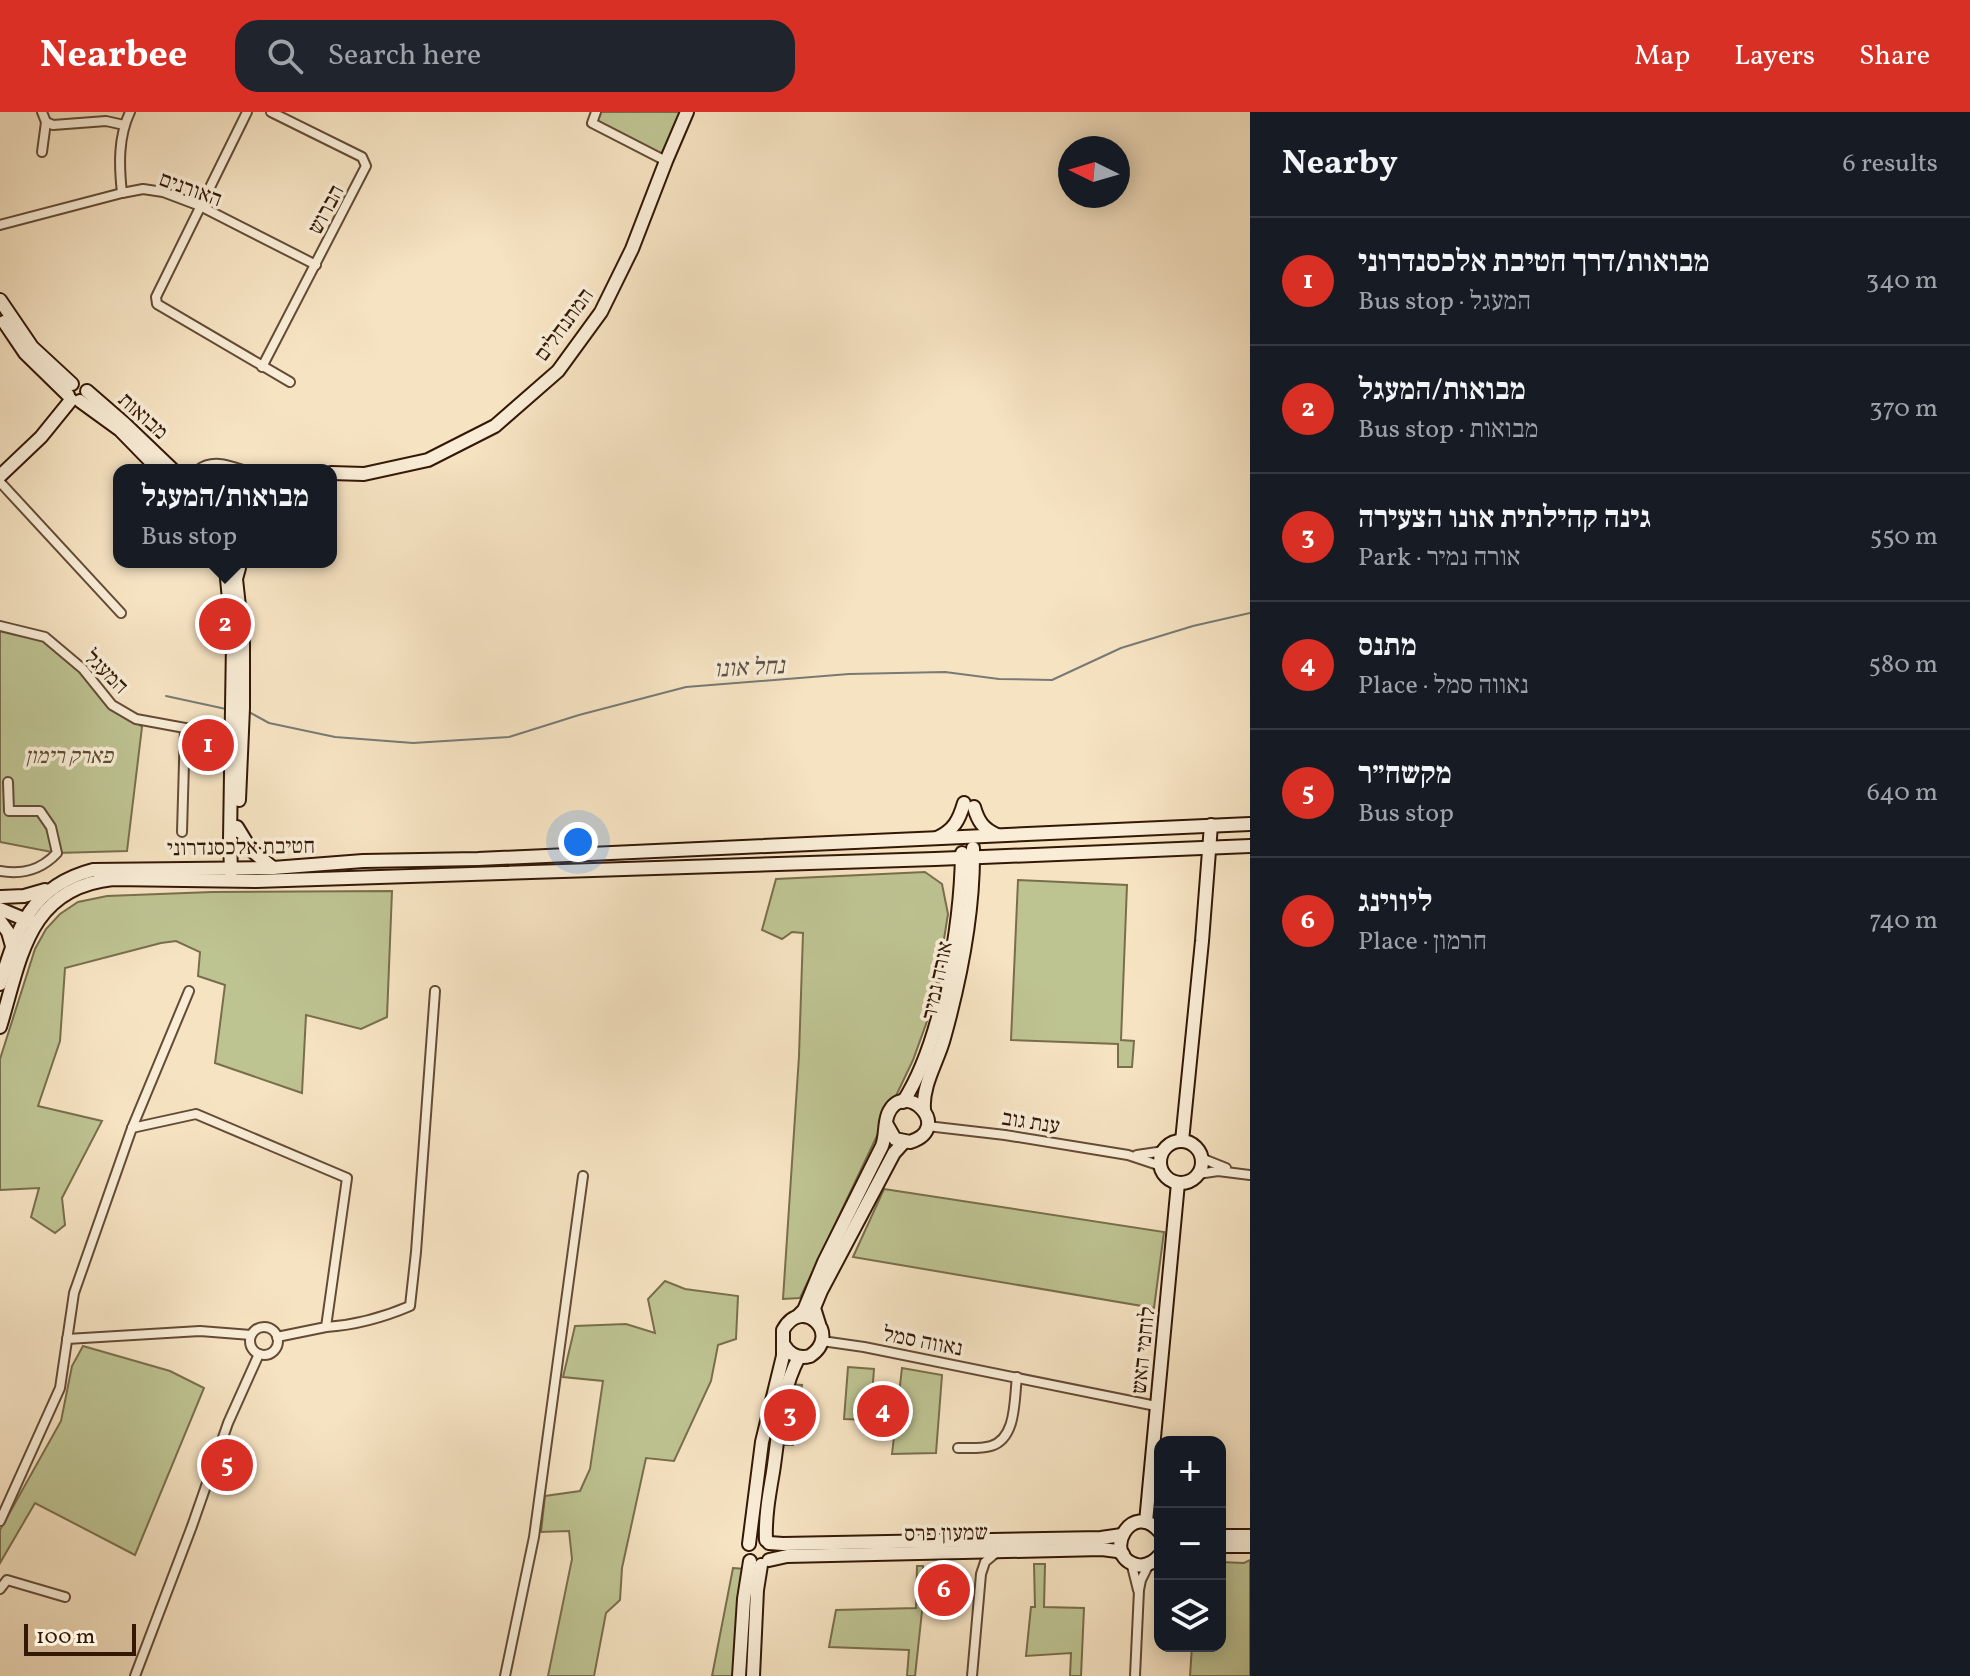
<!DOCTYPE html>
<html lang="en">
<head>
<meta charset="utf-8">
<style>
  :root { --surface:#171b24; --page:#20242c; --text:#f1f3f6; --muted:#9ea1a6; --line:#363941; --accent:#d93025 }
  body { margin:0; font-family:Vollkorn,"Frank Ruhl Libre",serif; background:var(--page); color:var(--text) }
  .controls { position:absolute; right:24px; bottom:24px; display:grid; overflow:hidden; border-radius:16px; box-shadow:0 4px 20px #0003 }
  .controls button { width:72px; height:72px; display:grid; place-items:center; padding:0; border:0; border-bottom:2px solid var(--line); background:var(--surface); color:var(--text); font:40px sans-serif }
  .compass { position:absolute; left:1058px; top:24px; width:72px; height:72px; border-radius:50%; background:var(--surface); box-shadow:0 4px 20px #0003; rotate:275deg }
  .scale { position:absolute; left:24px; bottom:20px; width:112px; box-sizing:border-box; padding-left:8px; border:4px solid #341806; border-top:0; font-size:22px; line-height:28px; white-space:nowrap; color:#341806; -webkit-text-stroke:6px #f9edd7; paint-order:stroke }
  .you { position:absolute; left:578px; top:730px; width:28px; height:28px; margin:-20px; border:6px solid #fff; border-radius:50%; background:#1a73e8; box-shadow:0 0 0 12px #1a73e833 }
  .badge { display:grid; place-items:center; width:52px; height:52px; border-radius:50%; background:var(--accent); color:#fff; font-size:26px; font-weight:700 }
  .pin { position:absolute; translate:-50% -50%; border:4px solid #fff; box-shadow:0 2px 8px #0006 }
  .popup { position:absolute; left:113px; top:352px; width:224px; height:104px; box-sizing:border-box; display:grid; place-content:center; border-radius:16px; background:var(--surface); filter:drop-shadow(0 2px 6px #0005); font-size:26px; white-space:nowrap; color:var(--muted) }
  .popup b { font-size:30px; color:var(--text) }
  .popup::after { content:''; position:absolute; left:50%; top:100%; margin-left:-16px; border:16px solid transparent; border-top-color:var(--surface) }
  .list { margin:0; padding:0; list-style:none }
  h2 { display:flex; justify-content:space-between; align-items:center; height:104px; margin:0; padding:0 32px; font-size:34px }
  h2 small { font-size:26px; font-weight:400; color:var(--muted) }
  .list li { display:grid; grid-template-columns:52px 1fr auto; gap:24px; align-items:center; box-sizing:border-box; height:128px; padding:0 32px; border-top:2px solid var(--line) }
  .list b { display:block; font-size:30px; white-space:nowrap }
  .list p { margin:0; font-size:26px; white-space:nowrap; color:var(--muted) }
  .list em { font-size:26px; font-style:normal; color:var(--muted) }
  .icon { flex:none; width:44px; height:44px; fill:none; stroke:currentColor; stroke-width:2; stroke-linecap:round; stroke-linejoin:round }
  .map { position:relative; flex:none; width:1250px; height:1564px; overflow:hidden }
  header { display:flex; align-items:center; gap:48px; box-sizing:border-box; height:112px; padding:0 40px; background:var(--accent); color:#fff }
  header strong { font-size:38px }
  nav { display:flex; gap:44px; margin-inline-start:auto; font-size:28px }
  .search { width:560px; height:72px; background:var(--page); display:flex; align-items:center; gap:20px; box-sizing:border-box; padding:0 28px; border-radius:24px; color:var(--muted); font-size:30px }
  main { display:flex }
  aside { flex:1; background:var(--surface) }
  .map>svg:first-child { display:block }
  .green { fill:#bec392; stroke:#796e4c; stroke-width:2 }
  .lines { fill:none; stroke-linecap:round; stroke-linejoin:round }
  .stream { stroke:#777a75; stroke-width:2 }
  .street-casing { stroke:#644b35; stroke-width:12 }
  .secondary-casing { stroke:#341806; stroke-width:16 }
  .street { stroke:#f9edd7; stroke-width:8 }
  .secondary { stroke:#f9edd7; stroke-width:12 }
  .labels { text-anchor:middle; stroke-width:7; stroke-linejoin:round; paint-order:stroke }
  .street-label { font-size:22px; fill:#341806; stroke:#f9edd7 }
  .park-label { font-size:22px; font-style:italic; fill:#5d4b30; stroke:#f9edd7 }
  .water-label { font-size:24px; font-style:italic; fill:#5b5147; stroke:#f9edd7 }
</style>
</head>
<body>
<header>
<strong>Nearbee</strong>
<div class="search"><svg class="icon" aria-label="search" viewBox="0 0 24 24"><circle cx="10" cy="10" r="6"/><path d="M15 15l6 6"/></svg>Search here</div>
<nav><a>Map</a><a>Layers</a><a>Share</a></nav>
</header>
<main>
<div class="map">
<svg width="1250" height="1564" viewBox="0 0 1250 1564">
  <rect width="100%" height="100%" fill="#f6e3c2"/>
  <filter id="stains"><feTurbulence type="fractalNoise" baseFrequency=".0025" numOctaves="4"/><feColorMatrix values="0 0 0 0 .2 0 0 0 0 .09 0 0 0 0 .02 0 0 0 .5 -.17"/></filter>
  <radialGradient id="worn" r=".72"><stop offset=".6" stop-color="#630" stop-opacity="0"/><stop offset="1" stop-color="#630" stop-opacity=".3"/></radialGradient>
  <g class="green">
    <polygon points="597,0 687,0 666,49 592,11"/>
    <polygon points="0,514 45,525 142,615 127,739 57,741 0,730"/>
    <polygon points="925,760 942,772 948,802 934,890 913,948 800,1186 783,1187 799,944 803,821 792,820 782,827 762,818 776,767"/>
    <polygon points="1018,768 1127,773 1121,928 1134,929 1132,955 1118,955 1118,932 1011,928"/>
    <polygon points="392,779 387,905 361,917 306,903 302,981 215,951 225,873 198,864 200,840 176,829 161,831 65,856 60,929 38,994 102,1009 62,1086 65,1113 55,1121 31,1105 39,1076 0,1078 0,947 35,837 46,817 60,802 78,790 107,784 212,780"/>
    <polygon points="884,1077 1164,1120 1154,1196 853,1145"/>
    <polygon points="665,1169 685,1177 738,1184 736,1227 718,1233 711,1269 674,1349 646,1346 622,1456 620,1488 606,1501 594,1564 548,1564 572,1447 569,1419 541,1420 545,1384 580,1379 590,1357 603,1269 563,1265 575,1214 626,1212 655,1221 648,1187"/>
    <polygon points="83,1234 170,1259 204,1276 135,1443 35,1391 0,1451 0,1418 61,1309 72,1254"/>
    <polygon points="848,1255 874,1257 870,1308 844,1307"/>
    <polygon points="902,1256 942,1263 936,1341 892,1342"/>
    <polygon points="787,1272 802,1273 793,1333 777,1333"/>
    <polygon points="1250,1448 1250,1564 1190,1564 1192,1534 1220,1534 1220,1450 1244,1451"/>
    <polygon points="1034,1452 1045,1452 1044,1495 1084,1496 1081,1564 1070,1564 1071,1541 1026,1544 1031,1495 1035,1495"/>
    <polygon points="917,1454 923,1454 923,1490 915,1564 907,1564 909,1538 829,1535 836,1498 916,1496"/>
    <polygon points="733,1456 757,1458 746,1564 712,1564"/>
  </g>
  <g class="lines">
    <g class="stream">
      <polyline points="166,584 226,597"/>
      <polyline points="249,600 269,611 335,625 413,631 509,625 579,603 686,575 849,562 945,560 999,567 1052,568 1121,536 1193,514 1250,501"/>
    </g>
    <g class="street-casing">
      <g id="street">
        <polyline points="247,0 156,185 157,192 290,270"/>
        <polyline points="596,0 592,11 666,49"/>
        <polyline points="46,10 53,13 106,9 124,13"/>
        <polyline points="42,40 46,10 42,0"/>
        <path d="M122 81C119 54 118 25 130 0"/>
        <polyline points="0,113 122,81 143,77 163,80 200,94 316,153"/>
        <polyline points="262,255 366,54 362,45 271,0"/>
        <path d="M198 358C212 347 228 353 243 358"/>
        <polyline points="0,370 121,501"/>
        <polyline points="0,514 45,525 83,557 112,593 136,607 185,616 233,620"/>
        <polyline points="182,720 185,616"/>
        <path d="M0 759C23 763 41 758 57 741L51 715 40 699H9L8 670"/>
        <polyline points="927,1014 1005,1023 1128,1043 1161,1054"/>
        <polyline points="132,1016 196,1002 347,1066 326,1215 277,1225"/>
        <polyline points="1137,1043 1164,1039"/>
        <polyline points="1201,1046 1226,1056"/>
        <polyline points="1198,1062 1218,1059 1250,1063"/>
        <path d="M326 1215C356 1213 382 1206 410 1194L416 1140 435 879"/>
        <circle cx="264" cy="1229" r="14"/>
        <polyline points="67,1227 200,1219 251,1223"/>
        <polyline points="822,1229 864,1235 1156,1294"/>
        <path d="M958 1336C968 1336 981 1337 991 1334 1017 1326 1014 1287 1017 1265"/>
        <polyline points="0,1409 60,1276 74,1181 132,1016 189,879"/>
        <polyline points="1131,1450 1138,1478"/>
        <polyline points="0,1477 7,1468 65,1485"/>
        <polyline points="135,1564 192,1414 228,1311 259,1242"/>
        <polyline points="505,1564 534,1425 583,1064"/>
        <polyline points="972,1564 981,1462 985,1450 997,1440"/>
        <polyline points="1135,1564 1139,1478 1141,1468 1149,1452"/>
      </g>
    </g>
    <g class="secondary-casing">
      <g id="secondary">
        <polyline points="0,188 32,235 72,272"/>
        <polyline points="4,210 25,241 68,283"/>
        <polyline points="87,279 125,312 173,358"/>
        <polyline points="80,289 120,318 159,358"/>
        <polyline points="331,361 364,362 428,348 495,314 558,259 601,200 632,137 666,49 687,0"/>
        <polyline points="0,364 41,325 71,288"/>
        <polyline points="226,456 233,530 230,727 231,760"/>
        <polyline points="239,688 243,596 243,531 236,467 239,456"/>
        <path d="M974 695C978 709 983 717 997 723"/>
        <polyline points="237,715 251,738 273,756"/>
        <path d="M937 726C954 718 959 708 964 691"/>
        <polyline points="1,785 24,784 45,778"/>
        <polyline points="0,797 24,807 30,808"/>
        <polyline points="0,809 8,820 12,834"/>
        <path d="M0 872C17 817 31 774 93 758L273 756 363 749 478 747 1250 712"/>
        <path d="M0 915C21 847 27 776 113 767L256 769 935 747 1250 734"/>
        <path d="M903 990C942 930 961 812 962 741"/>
        <path d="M924 997C922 973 938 949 944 926 961 865 974 800 973 736"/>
        <polyline points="1182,1029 1202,829 1211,713"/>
        <circle cx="1181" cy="1050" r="21"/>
        <path d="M798 1204 804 1198 824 1150 882 1034C886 1024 884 1012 888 1002 904 965 955 1016 910 1030L895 1027 887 1013"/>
        <polyline points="819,1212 814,1196 821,1179 894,1041 904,1030"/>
        <polyline points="1146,1410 1178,1071"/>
        <path d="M1160 1420C1132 1386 1100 1444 1137 1453 1147 1455 1154 1450 1160 1443"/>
        <polyline points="1220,1424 1250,1424"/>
        <path d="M766 1428C765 1405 769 1383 773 1360 779 1321 780 1280 799 1245"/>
        <polyline points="769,1431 783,1432 1101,1426 1122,1423"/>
        <path d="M749 1432 762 1330 783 1244V1218C802 1183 843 1222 810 1244 799 1247 790 1243 784 1233"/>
        <polyline points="1220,1434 1250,1434"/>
        <polyline points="769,1448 787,1444 1102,1437 1117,1439 1123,1442"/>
        <polyline points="739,1564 744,1487 750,1449"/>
        <polyline points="753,1564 757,1478 761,1453"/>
      </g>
    </g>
    <use href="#street" class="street"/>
    <use href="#secondary" class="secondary"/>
  </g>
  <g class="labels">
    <g class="street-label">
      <text transform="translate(191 76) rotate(20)" y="8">האורנים</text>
      <text transform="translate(325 97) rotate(-62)" y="8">הברוש</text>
      <text transform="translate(563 212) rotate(-54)" y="8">המתנחלים</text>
      <text transform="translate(144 303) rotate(42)" y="8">מבואות</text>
      <text transform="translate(107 559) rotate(45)" y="8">המעגל</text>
      <text transform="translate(241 734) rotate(-1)" y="8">חטיבת אלכסנדרוני</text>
      <text transform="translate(936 868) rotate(-78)" y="8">אורה נמיר</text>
      <text transform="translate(1031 1009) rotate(9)" y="8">ענת גוב</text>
      <text transform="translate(923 1228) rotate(11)" y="8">נאווה סמל</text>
      <text transform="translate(1142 1238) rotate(-84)" y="8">לוחמי האש</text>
      <text transform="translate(946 1420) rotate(-1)" y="8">שמעון פרס</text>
    </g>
    <g class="park-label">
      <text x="69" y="651">פארק רימון</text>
    </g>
    <g class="water-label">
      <text transform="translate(749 555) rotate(-3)" y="8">נחל אונו</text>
    </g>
  </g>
  <rect width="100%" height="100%" filter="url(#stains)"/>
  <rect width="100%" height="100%" fill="url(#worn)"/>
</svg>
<div class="controls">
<button>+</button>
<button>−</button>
<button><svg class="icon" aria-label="layers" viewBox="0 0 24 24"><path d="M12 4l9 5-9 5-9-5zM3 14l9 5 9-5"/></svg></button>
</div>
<svg class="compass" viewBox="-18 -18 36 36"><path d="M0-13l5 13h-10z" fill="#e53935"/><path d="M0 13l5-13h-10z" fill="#9ea1a6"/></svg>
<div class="scale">100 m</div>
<div class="you"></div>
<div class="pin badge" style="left:208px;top:633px">1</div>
<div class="pin badge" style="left:225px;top:512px">2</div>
<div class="popup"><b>מבואות/המעגל</b>Bus stop</div>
<div class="pin badge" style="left:790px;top:1303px">3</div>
<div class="pin badge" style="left:883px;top:1299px">4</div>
<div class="pin badge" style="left:227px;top:1353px">5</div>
<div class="pin badge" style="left:944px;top:1478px">6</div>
</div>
<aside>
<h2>Nearby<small>6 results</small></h2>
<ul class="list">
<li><span class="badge">1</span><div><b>מבואות/דרך חטיבת אלכסנדרוני</b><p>Bus stop · המעגל</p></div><em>340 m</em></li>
<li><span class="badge">2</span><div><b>מבואות/המעגל</b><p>Bus stop · מבואות</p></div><em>370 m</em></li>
<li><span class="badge">3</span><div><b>גינה קהילתית אונו הצעירה</b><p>Park · אורה נמיר</p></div><em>550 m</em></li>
<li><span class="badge">4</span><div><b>מתנס</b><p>Place · נאווה סמל</p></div><em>580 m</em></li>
<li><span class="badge">5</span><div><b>מקשח״ר</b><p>Bus stop</p></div><em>640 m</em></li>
<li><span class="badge">6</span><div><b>ליווינג</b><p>Place · חרמון</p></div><em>740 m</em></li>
</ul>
</aside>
</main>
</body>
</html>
